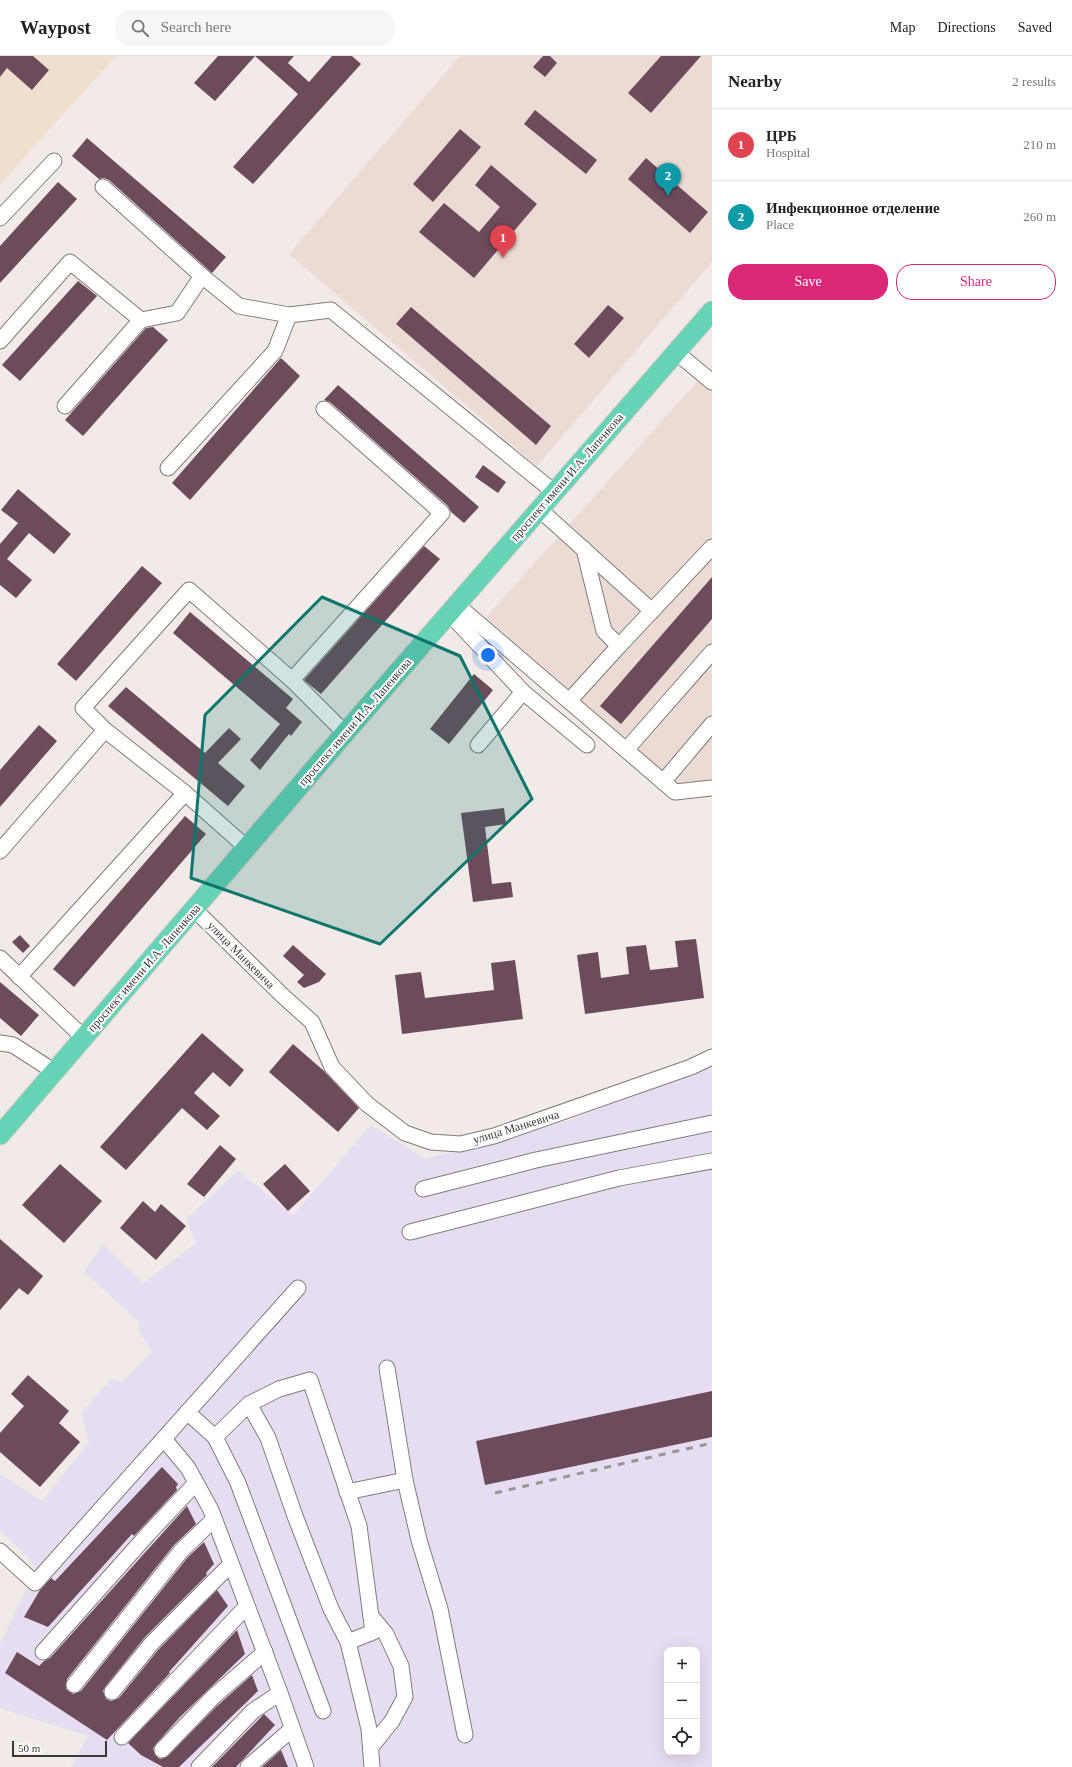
<!DOCTYPE html>
<html lang="en">
<head>
<meta charset="utf-8">
<style>
  :root { --surface:#fff; --page:#f6f6f6; --text:#222; --muted:#767676; --line:#e0e0e0; --accent:#db2777 }
  body { margin:0; font-family:Georgia,serif; background:var(--page); color:var(--text) }
  .controls { position:absolute; right:12px; bottom:12px; display:grid; overflow:hidden; border-radius:8px; box-shadow:0 4px 16px #0002 }
  .controls button { width:36px; height:36px; display:grid; place-items:center; padding:0; border:0; border-bottom:1px solid var(--line); background:var(--surface); color:var(--text); font:20px sans-serif }
  .scale { position:absolute; left:12px; bottom:10px; width:95px; box-sizing:border-box; padding-left:4px; border:2px solid #3d3938; border-top:0; font-size:11px; line-height:14px; white-space:nowrap; color:#3d3938; -webkit-text-stroke:3px #fff; paint-order:stroke }
  .you { position:absolute; left:488px; top:599px; width:14px; height:14px; margin:-10px; border:3px solid #fff; border-radius:50%; background:#1a73e8; box-shadow:0 0 0 6px #1a73e833 }
  .badge { display:grid; place-items:center; width:26px; height:26px; border-radius:50%; background:var(--accent); color:#fff; font-size:13px; font-weight:700 }
  .pin { position:absolute; translate:-50% -33px; filter:drop-shadow(0 1px 2px #0008) }
  .pin::after { content:''; position:absolute; top:21px; width:14px; height:12px; background:inherit; clip-path:polygon(0 0,100% 0,50% 100%) }
  .list { margin:0; padding:0; list-style:none }
  h2 { display:flex; justify-content:space-between; align-items:center; height:52px; margin:0; padding:0 16px; font-size:17px }
  h2 small { font-size:13px; font-weight:400; color:var(--muted) }
  .list li { display:grid; grid-template-columns:26px 1fr auto; gap:12px; align-items:center; box-sizing:border-box; height:72px; padding:0 16px; border-top:1px solid var(--line) }
  .list b { display:block; font-size:15px; white-space:nowrap }
  .list p { margin:0; font-size:13px; white-space:nowrap; color:var(--muted) }
  .list em { font-size:13px; font-style:normal; color:var(--muted) }
  .actions { display:flex; gap:8px; padding:12px 16px }
  .actions a { flex:1; padding:9px 0; border:1px solid var(--accent); border-radius:16px; text-align:center; font-size:14px; color:var(--accent) }
  .actions .main { background:var(--accent); color:#fff }
  .icon { flex:none; width:22px; height:22px; fill:none; stroke:currentColor; stroke-width:2; stroke-linecap:round; stroke-linejoin:round }
  .map { position:relative; flex:none; width:712px; height:1711px; overflow:hidden }
  header { display:flex; align-items:center; gap:24px; box-sizing:border-box; height:56px; padding:0 20px; background:var(--surface); border-bottom:1px solid var(--line) }
  header strong { font-size:19px }
  nav { display:flex; gap:22px; margin-inline-start:auto; font-size:14px }
  .search { width:280px; height:36px; background:var(--page); display:flex; align-items:center; gap:10px; box-sizing:border-box; padding:0 14px; border-radius:16px; color:var(--muted); font-size:15px }
  main { display:flex }
  aside { flex:1; background:var(--surface) }
  .map>svg:first-child { display:block }
  .built { fill:#ebdbd5 }
  .industrial { fill:#e7ddf2; fill-rule:evenodd }
  .education { fill:#f0dfcd }
  .building { fill:#6c4b5b }
  .lines { fill:none; stroke-linecap:round; stroke-linejoin:round }
  .minor-casing { stroke:#837b78; stroke-width:17 }
  .major-casing { stroke:#c9c8c7; stroke-width:21 }
  .minor { stroke:#fff; stroke-width:15 }
  .major { stroke:#66d2b6; stroke-width:19 }
  .rail { stroke:#9a9492; stroke-width:3; stroke-dasharray:7 7; stroke-linecap:butt }
  .marked { fill:#0f766e; fill-opacity:0.2; stroke:#0f766e; stroke-width:3; stroke-linejoin:round }
  .labels { text-anchor:middle; stroke-width:4; stroke-linejoin:round; paint-order:stroke }
  .street-label { font-size:12px; fill:#3d3938; stroke:#fff }
</style>
</head>
<body>
<header>
<strong>Waypost</strong>
<div class="search"><svg class="icon" aria-label="search" viewBox="0 0 24 24"><circle cx="10" cy="10" r="6"/><path d="M15 15l6 6"/></svg>Search here</div>
<nav><a>Map</a><a>Directions</a><a>Saved</a></nav>
</header>
<main>
<div class="map">
<svg width="712" height="1711" viewBox="0 0 712 1711">
  <rect width="100%" height="100%" fill="#f2eae7"/>
  <g class="built">
    <polygon points="460,0 712,0 712,206 537,410 289,198"/>
    <polygon points="712,309 712,741 674,744 654,728 481,567"/>
  </g>
  <path class="industrial" d="M712 1008V1711H71L88 1680 0 1652V1588L36 1513 25 1498 0 1475V1418L42 1445 89 1386 81 1357 111 1323 122 1326 152 1295 140 1278 139 1266 84 1216 103 1188 143 1227 196 1187 186 1163 238 1115 293 1159 371 1069 425 1103 568 1065ZM667 1594H697V1696H667Z"/>
  <polygon class="education" points="0,0 116,0 0,128"/>
  <g class="building">
    <polygon points="0,0 33,0 49,14 32,34 7,12 0,21"/>
    <polygon points="218,0 294,0 288,7 309,26 332,0 352,0 361,8 253,128 233,111 298,38 255,0 215,45 194,27"/>
    <polygon points="543,0 550,0 557,7 545,21 533,11"/>
    <polygon points="661,0 701,0 651,57 628,37"/>
    <polygon points="535,54 597,104 586,118 524,68"/>
    <polygon points="460,73 481,91 433,146 413,128"/>
    <polygon points="87,82 226,201 212,217 109,124 104,122 99,123 72,100"/>
    <polygon points="646,102 708,156 690,177 628,123"/>
    <polygon points="491,109 537,148 474,222 419,176 444,147 479,176 500,151 475,129"/>
    <polygon points="58,126 77,143 0,227 0,190"/>
    <polygon points="78,225 97,240 20,325 2,309"/>
    <polygon points="608,249 624,262 589,302 574,288"/>
    <polygon points="411,251 551,370 536,389 396,268"/>
    <polygon points="153,271 168,284 83,380 65,364 146,272"/>
    <polygon points="281,302 300,320 190,444 172,427"/>
    <polygon points="338,329 479,451 464,467 451,456 448,450 330,346 324,344"/>
    <polygon points="483,409 506,426 498,437 475,421"/>
    <polygon points="18,433 71,478 54,498 29,477 7,503 32,524 16,542 0,529 0,488 18,467 1,454"/>
    <polygon points="424,490 440,503 321,638 304,624"/>
    <polygon points="142,510 162,527 76,625 57,608"/>
    <polygon points="712,521 712,563 621,668 600,650"/>
    <polygon points="190,556 293,643 286,652 302,666 291,680 289,678 260,714 250,704 280,668 173,577"/>
    <polygon points="474,618 493,634 449,688 430,673"/>
    <polygon points="126,631 205,697 229,672 241,683 218,707 245,730 228,750 108,650"/>
    <polygon points="39,669 57,685 0,751 0,714"/>
    <polygon points="504,752 506,768 485,771 492,828 511,826 513,841 473,846 461,757"/>
    <polygon points="185,760 206,778 74,931 53,913"/>
    <polygon points="20,879 30,890 23,897 12,886"/>
    <polygon points="696,883 704,942 585,958 577,899 598,896 601,922 629,918 626,891 646,889 650,914 678,911 675,885"/>
    <polygon points="293,889 326,918 319,926 304,932 297,926 304,919 283,900"/>
    <polygon points="515,904 523,963 402,978 395,919 421,916 425,942 494,934 491,907"/>
    <polygon points="0,926 39,959 21,980 0,962"/>
    <polygon points="202,977 244,1014 230,1031 213,1016 194,1037 220,1060 207,1074 182,1052 126,1114 100,1091"/>
    <polygon points="293,988 324,1015 359,1052 338,1076 269,1016"/>
    <polygon points="220,1089 236,1103 204,1141 187,1128"/>
    <polygon points="60,1108 102,1145 64,1187 22,1149"/>
    <polygon points="285,1108 310,1135 288,1155 263,1128"/>
    <polygon points="143,1145 155,1156 161,1148 186,1170 156,1204 120,1172"/>
    <polygon points="0,1183 43,1220 28,1239 19,1232 0,1254"/>
    <polygon points="28,1319 69,1355 59,1367 80,1386 40,1431 0,1396 0,1377 24,1350 11,1338"/>
    <polygon points="712,1335 712,1381 485,1429 476,1385"/>
    <polygon points="162,1411 178,1428 176,1431 177,1434 134,1480 132,1478 48,1571 24,1561 40,1534 51,1522 55,1525"/>
    <polygon points="187,1450 196,1468 174,1489 67,1623 66,1633 73,1638 81,1635 188,1501 204,1486 214,1508 206,1517 207,1519 145,1581 105,1631 103,1635 106,1643 111,1645 119,1642 159,1593 217,1534 228,1550 169,1616 170,1617 107,1684 5,1617 17,1596 39,1610 44,1605 50,1602"/>
    <polygon points="237,1574 245,1598 180,1661 156,1688 153,1692 156,1700 160,1703 168,1700 216,1651 252,1619 258,1635 179,1711 163,1711 141,1699 128,1687"/>
    <polygon points="264,1658 275,1669 236,1711 212,1711"/>
    <polygon points="281,1694 288,1711 262,1711"/>
  </g>
  <g class="lines">
    <g class="minor-casing">
      <g id="minor">
        <polyline points="103,131 202,220 239,250 289,259 331,254 554,436"/>
        <polyline points="0,162 54,105"/>
        <polyline points="0,285 70,206 141,264"/>
        <polyline points="676,296 712,326"/>
        <polyline points="65,350 141,264 177,257 202,220"/>
        <polyline points="168,412 275,295 289,259"/>
        <polyline points="539,453 652,555"/>
        <polyline points="584,493 604,575 619,590 712,491"/>
        <polyline points="457,549 675,736 712,732"/>
        <polyline points="449,557 523,636 587,689"/>
        <polyline points="292,624 442,457 324,353"/>
        <polyline points="569,645 619,590"/>
        <polyline points="478,689 523,636"/>
        <polyline points="626,694 712,596"/>
        <polyline points="663,726 712,668"/>
        <polyline points="247,792 185,737 105,674 83,652 189,534 292,624 345,677"/>
        <polyline points="0,795 105,674"/>
        <polyline points="195,854 284,941 312,966 332,1011 367,1048 405,1077 431,1086 460,1088 494,1080 691,1011 712,1001"/>
        <polyline points="0,902 83,981"/>
        <polyline points="19,921 185,737"/>
        <polyline points="0,987 13,989 55,1016"/>
        <polyline points="423,1133 536,1104 712,1067"/>
        <polyline points="410,1176 619,1122 712,1105"/>
        <polyline points="387,1312 405,1424"/>
        <polyline points="187,1356 215,1381 238,1427 323,1655"/>
        <polyline points="215,1381 249,1348 279,1333 310,1324 359,1470 373,1576 348,1586 331,1553 295,1460 268,1382 249,1348"/>
        <polyline points="164,1383 188,1412 211,1454 280,1637 306,1711"/>
        <polyline points="347,1436 405,1424 419,1484 440,1553 465,1679"/>
        <polyline points="0,1495 35,1527 298,1232"/>
        <polyline points="371,1560 386,1578 401,1610 405,1641 392,1665 371,1691"/>
        <polyline points="348,1586 369,1673 372,1711"/>
        <polyline points="43,1596 148,1478 196,1427"/>
        <polyline points="74,1629 181,1495 214,1463"/>
        <polyline points="112,1636 152,1587 231,1508"/>
        <polyline points="122,1681 247,1550"/>
        <polyline points="162,1694 213,1641 265,1596"/>
        <polyline points="199,1711 253,1655 280,1637"/>
        <polyline points="248,1711 292,1673"/>
      </g>
    </g>
    <g class="major-casing">
      <polyline id="major" points="0,1079 345,677 712,255"/>
    </g>
    <use href="#minor" class="minor"/>
    <use href="#major" class="major"/>
    <polyline class="rail" points="495,1437 712,1387"/>
  </g>
  <path class="marked" d="M322 541 460 600 532 743 380 888 191 822 205 659Z"/>
  <g class="labels">
    <g class="street-label">
      <text transform="translate(567 421) rotate(-49)" y="4">проспект имени И.А. Лапенкова</text>
      <text transform="translate(355 666) rotate(-49)" y="4">проспект имени И.А. Лапенкова</text>
      <text transform="translate(241 899) rotate(45)" y="4">улица Манкевича</text>
      <text transform="translate(144 912) rotate(-49)" y="4">проспект имени И.А. Лапенкова</text>
      <text transform="translate(516 1071) rotate(-17)" y="4">улица Манкевича</text>
    </g>
  </g>
</svg>
<div class="controls">
<button>+</button>
<button>−</button>
<button><svg class="icon" aria-label="locate" viewBox="0 0 24 24"><circle cx="12" cy="12" r="6"/><path d="M12 2v4M12 18v4M2 12h4M18 12h4"/></svg></button>
</div>
<div class="scale">50 m</div>
<div class="you"></div>
<div class="pin badge" style="left:503px;top:202px;background:#e0444e">1</div>
<div class="pin badge" style="left:668px;top:140px;background:#0f9aa8">2</div>
</div>
<aside>
<h2>Nearby<small>2 results</small></h2>
<ul class="list">
<li><span class="badge" style="background:#e0444e">1</span><div><b>ЦРБ</b><p>Hospital</p></div><em>210 m</em></li>
<li><span class="badge" style="background:#0f9aa8">2</span><div><b>Инфекционное отделение</b><p>Place</p></div><em>260 m</em></li>
</ul>
<div class="actions"><a class="main">Save</a><a>Share</a></div>
</aside>
</main>
</body>
</html>
